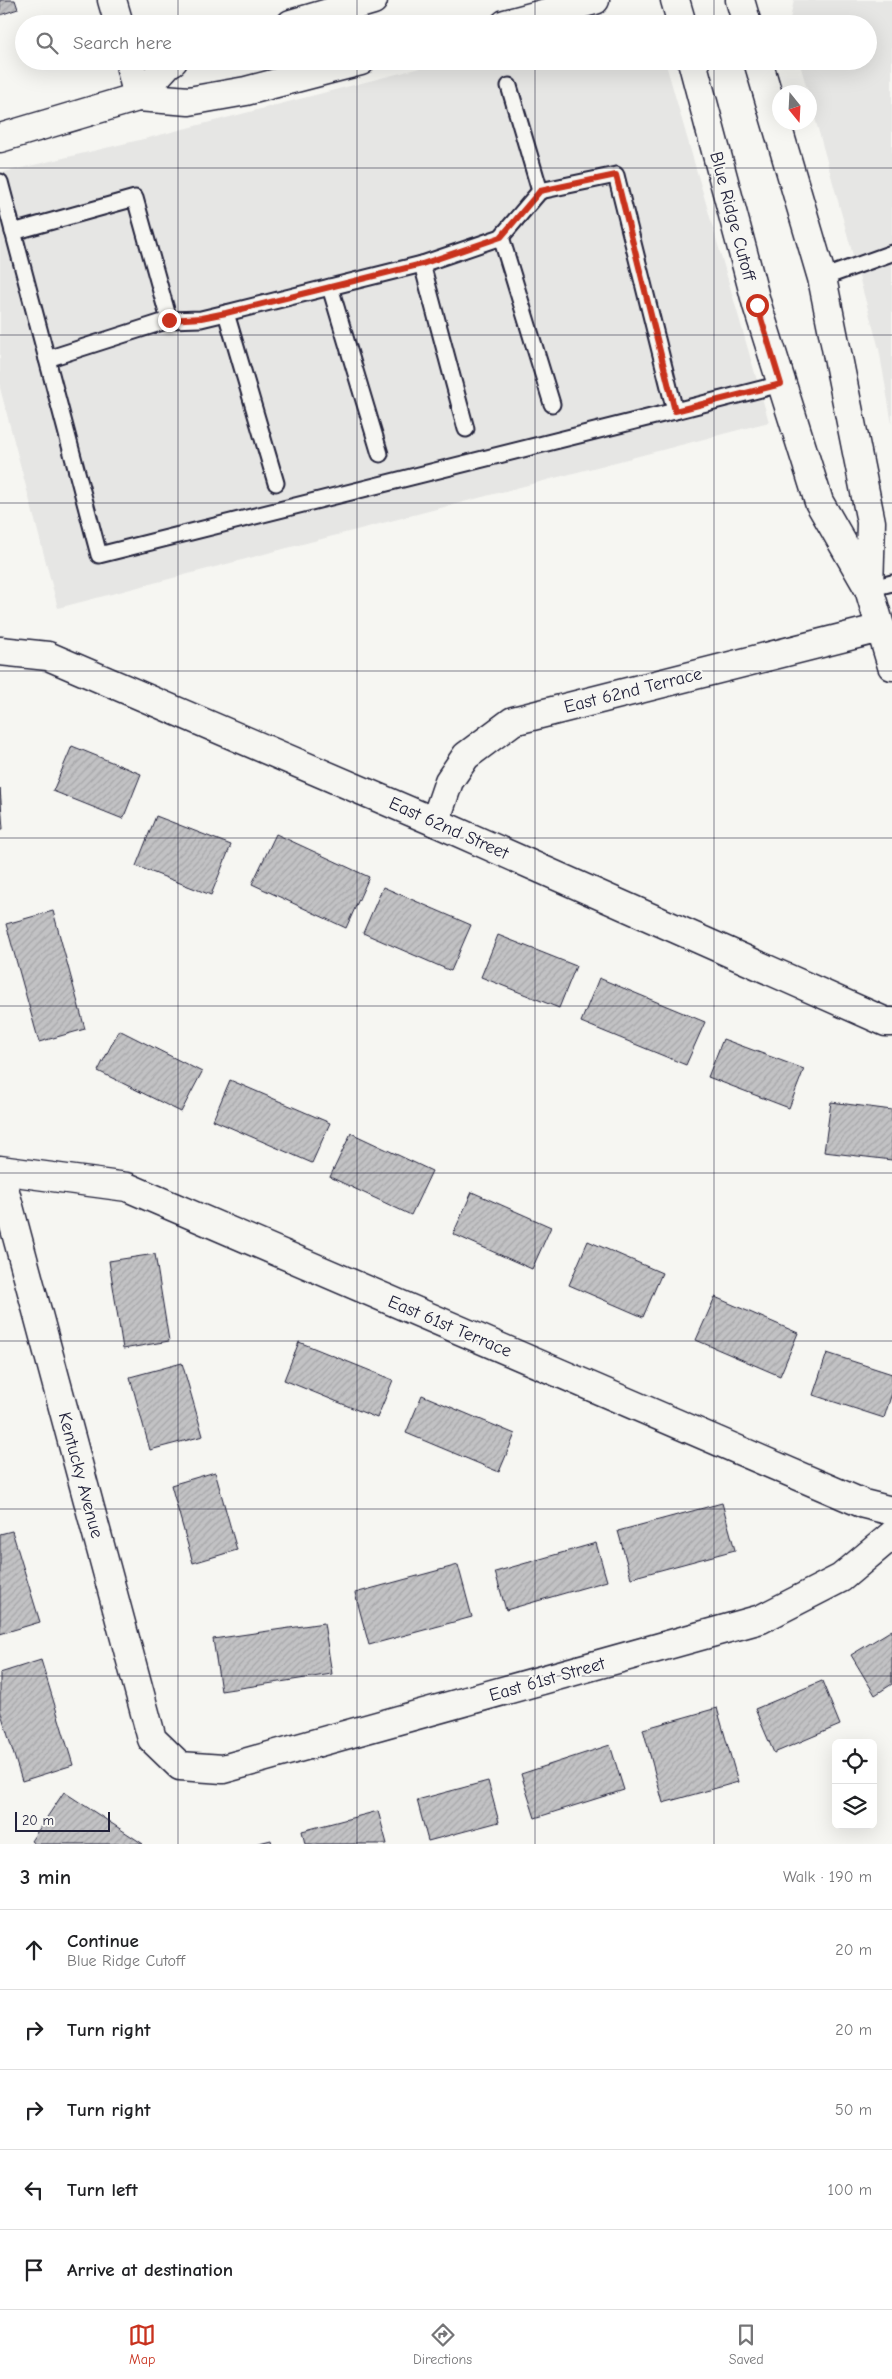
<!DOCTYPE html>
<html lang="en">
<head>
<meta charset="utf-8">
<style>
  :root { --surface:#fff; --page:#f6f6f6; --text:#202124; --muted:#757577; --line:#e0e0e0; --accent:#c8321e }
  body { margin:0; font-family:"Comic Neue",sans-serif; background:var(--page); color:var(--text) }
  .controls { position:absolute; right:15px; bottom:15px; display:grid; overflow:hidden; border-radius:8px; box-shadow:0 5px 20px #0002 }
  .controls button { width:45px; height:45px; display:grid; place-items:center; padding:0; border:0; border-bottom:1px solid var(--line); background:var(--surface); color:var(--text); font:25px sans-serif }
  .compass { position:absolute; left:772px; top:85px; width:45px; height:45px; border-radius:50%; background:var(--surface); box-shadow:0 5px 20px #0002; rotate:162deg }
  .scale { position:absolute; left:15px; bottom:12px; width:95px; box-sizing:border-box; padding-left:5px; border:2px solid #22223b; border-top:0; font-size:14px; line-height:18px; white-space:nowrap; color:#22223b; -webkit-text-stroke:4px #f6f6f2; paint-order:stroke }
  .stop { position:absolute; width:15px; height:15px; margin:-11px; border:4px solid #c8321e; border-radius:50%; background:#fff }
  .stop.end { background:#c8321e; border-color:#fff; box-shadow:0 1px 5px #0008 }
  .list { margin:0; padding:0; list-style:none }
  h2 { display:flex; justify-content:space-between; align-items:center; height:65px; margin:0; padding:0 20px; font-size:21px }
  h2 small { font-size:16px; font-weight:400; color:var(--muted) }
  .list li { display:grid; grid-template-columns:32px 1fr auto; gap:15px; align-items:center; box-sizing:border-box; height:80px; padding:0 20px; border-top:1px solid var(--line) }
  .list b { display:block; font-size:19px; white-space:nowrap }
  .list p { margin:0; font-size:16px; white-space:nowrap; color:var(--muted) }
  .list em { font-size:16px; font-style:normal; color:var(--muted) }
  .icon { flex:none; width:28px; height:28px; fill:none; stroke:currentColor; stroke-width:2; stroke-linecap:round; stroke-linejoin:round }
  .map { position:relative; flex:none; width:892px; height:1844px; overflow:hidden }
  .search { position:absolute; background:var(--surface); box-shadow:0 5px 20px #0002; left:15px; right:15px; top:15px; height:55px; display:flex; align-items:center; gap:12px; box-sizing:border-box; padding:0 18px; border-radius:28px; color:var(--muted); font-size:19px }
  .sheet { height:465px; background:var(--surface) }
  nav { display:flex; justify-content:space-around; align-items:center; box-sizing:border-box; height:70px; border-top:1px solid var(--line); background:var(--surface); font-size:14px; color:var(--muted) }
  nav a { display:grid; justify-items:center; gap:2px }
  nav .on { color:var(--accent) }
  .map>svg:first-child { display:block }
  .built { fill:#e6e6e4 }
  .building { fill:url(#building-hatch); stroke:#22223b }
  .lines { fill:none; stroke-linecap:round; stroke-linejoin:round }
  .service-casing { stroke:#22223b; stroke-width:19 }
  .minor-casing { stroke:#22223b; stroke-width:31 }
  .secondary-casing { stroke:#22223b; stroke-width:31 }
  .service { stroke:#f6f6f2; stroke-width:15 }
  .minor { stroke:#f6f6f2; stroke-width:28 }
  .secondary { stroke:#f6f6f2; stroke-width:28 }
  .route { stroke:#c8321e; stroke-width:6 }
  .grid { fill:none; stroke:#22223b; stroke-width:1; stroke-opacity:0.55 }
  .labels { text-anchor:middle; stroke-width:4.5; stroke-linejoin:round; paint-order:stroke }
  .street-label { font-size:18px; fill:#22223b; stroke:#f6f6f2 }
</style>
</head>
<body>
<div class="map">
<svg width="892" height="1844" viewBox="0 0 892 1844">
  <defs>
    <pattern id="building-hatch" width="6" height="6" patternUnits="userSpaceOnUse" patternTransform="scale(1.25)"><rect width="6" height="6" fill="#c2c2c4"/><path d="M-1 1l2-2M0 6l6-6M5 7l2-2" fill="none" stroke="#a6a6a9"/></pattern>
  </defs>
  <rect width="100%" height="100%" fill="#f6f6f2"/>
  <filter id="ink" filterUnits="userSpaceOnUse"><feTurbulence type="fractalNoise" baseFrequency=".02" numOctaves="2"/><feDisplacementMap in="SourceGraphic" scale="10" xChannelSelector="R" yChannelSelector="G"/><feConvolveMatrix kernelMatrix="1 2 1 2 8 2 1 2 1" color-interpolation-filters="sRGB"/></filter>
  <g filter="url(#ink)">
    <g class="built">
      <polygon points="794,0 892,0 892,424 879,349 810,100 810,92 808,92 799,61 868,61 868,24 789,24"/>
      <polygon points="447,61 665,61 769,422 58,608 0,388 0,173 148,138"/>
    </g>
    <g class="building">
      <polygon points="0,0 15,0 18,9 0,15"/>
      <polygon points="72,746 141,774 123,819 53,791"/>
      <polygon points="0,788 3,829 0,829"/>
      <polygon points="156,816 231,845 211,895 136,866"/>
      <polygon points="276,834 369,877 346,928 252,884"/>
      <polygon points="383,887 471,925 451,971 363,933"/>
      <polygon points="53,911 85,1029 39,1042 6,924"/>
      <polygon points="498,935 576,966 559,1008 481,977"/>
      <polygon points="599,978 705,1022 686,1065 581,1022"/>
      <polygon points="119,1030 202,1072 181,1112 98,1071"/>
      <polygon points="723,1039 804,1069 789,1108 708,1077"/>
      <polygon points="230,1080 330,1123 312,1163 213,1120"/>
      <polygon points="831,1102 892,1110 892,1160 824,1152"/>
      <polygon points="351,1133 432,1171 411,1215 330,1177"/>
      <polygon points="472,1192 551,1227 532,1269 453,1234"/>
      <polygon points="588,1241 662,1273 643,1317 569,1285"/>
      <polygon points="155,1254 169,1341 123,1349 109,1261"/>
      <polygon points="715,1297 798,1333 780,1376 696,1340"/>
      <polygon points="299,1342 393,1380 377,1418 284,1380"/>
      <polygon points="827,1353 892,1374 892,1393 884,1418 813,1395"/>
      <polygon points="182,1363 203,1436 150,1450 130,1377"/>
      <polygon points="422,1395 515,1434 499,1472 406,1433"/>
      <polygon points="215,1472 237,1550 193,1563 171,1485"/>
      <polygon points="722,1503 735,1550 631,1578 618,1531"/>
      <polygon points="12,1531 40,1622 0,1634 0,1534"/>
      <polygon points="596,1543 607,1581 506,1610 495,1572"/>
      <polygon points="458,1565 472,1617 369,1645 355,1593"/>
      <polygon points="324,1623 332,1674 221,1691 213,1639"/>
      <polygon points="892,1630 892,1684 875,1695 851,1655"/>
      <polygon points="41,1660 73,1765 22,1781 0,1710 0,1673"/>
      <polygon points="822,1681 840,1725 774,1753 755,1709"/>
      <polygon points="717,1708 738,1782 663,1803 643,1729"/>
      <polygon points="610,1745 624,1790 535,1818 521,1774"/>
      <polygon points="488,1781 499,1822 428,1841 417,1800"/>
      <polygon points="64,1792 143,1844 35,1844 31,1841"/>
      <polygon points="378,1811 387,1844 305,1844 302,1831"/>
      <polygon points="271,1840 272,1844 255,1844"/>
    </g>
    <g class="lines">
      <g class="service-casing">
        <g id="service">
          <polyline points="509,86 540,191 616,175 675,411 781,384"/>
          <polyline points="0,182 99,555 675,411"/>
          <polyline points="13,232 135,198 169,320 47,359"/>
          <polyline points="501,237 552,404"/>
          <polyline points="422,264 466,429"/>
          <polyline points="822,278 892,253"/>
          <polyline points="330,287 380,454"/>
          <polyline points="226,313 276,483"/>
          <polyline points="169,320 201,319 226,313 422,264 501,237 540,191"/>
          <polyline points="869,589 892,583"/>
        </g>
      </g>
      <g class="minor-casing">
        <g id="minor">
          <polyline points="112,0 119,24"/>
          <polyline points="129,61 138,97"/>
          <polyline points="0,651 48,656 435,822 886,1022 892,1022"/>
          <polyline points="435,822 449,781 466,756 513,721 881,628"/>
          <polyline points="0,1170 127,1187 864,1504 892,1511"/>
          <polyline points="0,1173 152,1739 180,1766 223,1769 761,1619 841,1578 892,1535"/>
        </g>
      </g>
      <g class="secondary-casing">
        <g id="secondary">
          <polyline points="675,0 682,24"/>
          <polyline points="740,0 747,24"/>
          <polyline points="291,24 373,0"/>
          <polyline points="505,24 595,0"/>
          <polyline points="692,61 757,305 819,502 869,589 892,666"/>
          <polyline points="758,61 822,278 871,522 869,589"/>
          <polyline points="138,97 168,64 173,61"/>
          <polyline points="0,138 138,97 189,101 246,91 361,61"/>
        </g>
      </g>
      <use href="#service" class="service"/>
      <use href="#minor" class="minor"/>
      <use href="#secondary" class="secondary"/>
    </g>
  </g>
  <g class="lines" filter="url(#ink)">
    <polyline class="route" points="169,320 201,318 226,313 422,264 501,237 540,191 616,175 675,411 781,384 757,305"/>
  </g>
  <path class="grid" d="M178 0V24M357 0V24M535 0V24M714 0V24M178 61V1844M357 61V1844M535 61V1844M714 61V1844M0 168H892M0 335H892M0 503H892M0 671H892M0 838H892M0 1006H892M0 1173H892M0 1341H892M0 1509H892M0 1676H892"/>
  <g class="labels">
    <g class="street-label">
      <text transform="translate(733 216) rotate(75)" y="6">Blue Ridge Cutoff</text>
      <text transform="translate(633 690) rotate(-14)" y="6">East 62nd Terrace</text>
      <text transform="translate(449 828) rotate(24)" y="6">East 62nd Street</text>
      <text transform="translate(450 1326) rotate(23)" y="6">East 61st Terrace</text>
      <text transform="translate(81 1475) rotate(75)" y="6">Kentucky Avenue</text>
      <text transform="translate(547 1679) rotate(-16)" y="6">East 61st Street</text>
    </g>
  </g>
</svg>
<div class="controls">
<button><svg class="icon" aria-label="locate" viewBox="0 0 24 24"><circle cx="12" cy="12" r="6"/><path d="M12 2v4M12 18v4M2 12h4M18 12h4"/></svg></button>
<button><svg class="icon" aria-label="layers" viewBox="0 0 24 24"><path d="M12 4l9 5-9 5-9-5zM3 14l9 5 9-5"/></svg></button>
</div>
<svg class="compass" viewBox="-18 -18 36 36"><path d="M0-13l5 13h-10z" fill="#e53935"/><path d="M0 13l5-13h-10z" fill="#757577"/></svg>
<div class="scale">20 m</div>
<div class="stop" style="left:757px;top:305px"></div>
<div class="stop end" style="left:169px;top:320px"></div>
<div class="search"><svg class="icon" aria-label="search" viewBox="0 0 24 24"><circle cx="10" cy="10" r="6"/><path d="M15 15l6 6"/></svg>Search here</div>
</div>
<section class="sheet">
<h2>3 min<small>Walk · 190 m</small></h2>
<ul class="list">
<li><svg class="icon" aria-label="ahead" viewBox="0 0 24 24"><path d="M12 20V5M6 11l6-6 6 6"/></svg><div><b>Continue</b><p>Blue Ridge Cutoff</p></div><em>20 m</em></li>
<li><svg class="icon" aria-label="right" viewBox="0 0 24 24"><path d="M7 20v-9h11M14 6l5 5-5 5"/></svg><div><b>Turn right</b></div><em>20 m</em></li>
<li><svg class="icon" aria-label="right" viewBox="0 0 24 24"><path d="M7 20v-9h11M14 6l5 5-5 5"/></svg><div><b>Turn right</b></div><em>50 m</em></li>
<li><svg class="icon" aria-label="left" viewBox="0 0 24 24"><path d="M17 20v-9H6M10 6l-5 5 5 5"/></svg><div><b>Turn left</b></div><em>100 m</em></li>
<li><svg class="icon" aria-label="arrive" viewBox="0 0 24 24"><path d="M6 21V4h12l-3 4 3 4H6"/></svg><div><b>Arrive at destination</b></div></li>
</ul>
</section>
<nav>
<a class="on"><svg class="icon" aria-label="map" viewBox="0 0 24 24"><path d="M3 6l6-2 6 2 6-2v14l-6 2-6-2-6 2zM9 4v14M15 6v14"/></svg>Map</a>
<a><svg class="icon" aria-label="directions" viewBox="0 0 24 24"><path d="M12 3l9 9-9 9-9-9zM9 14v-3h6M13 9l2 2-2 2"/></svg>Directions</a>
<a><svg class="icon" aria-label="saved" viewBox="0 0 24 24"><path d="M7 4h10v16l-5-4-5 4z"/></svg>Saved</a>
</nav>
</body>
</html>
